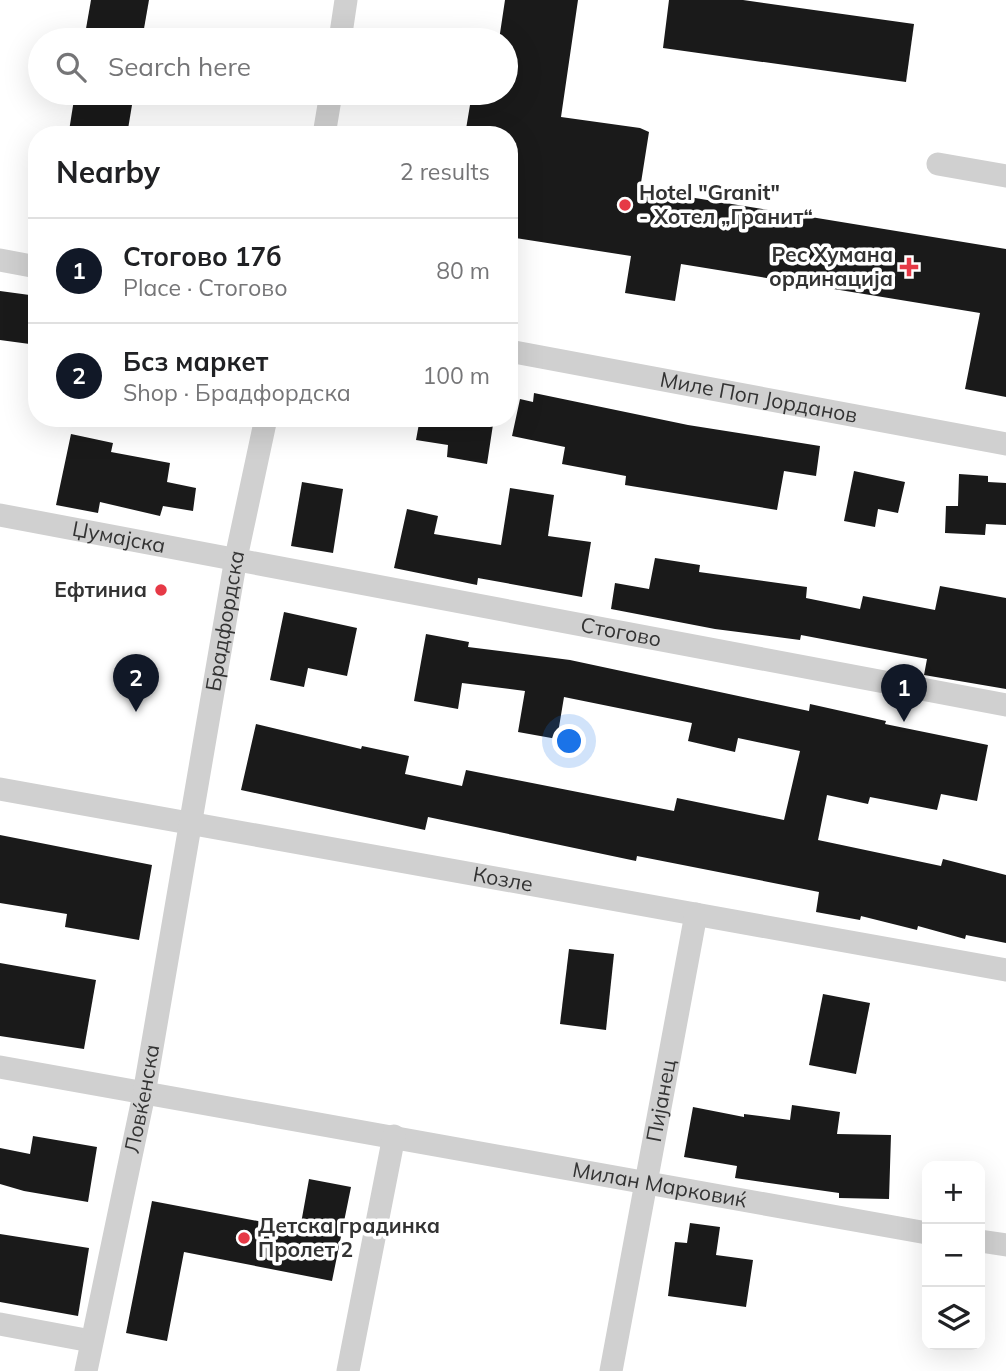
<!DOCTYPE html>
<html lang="en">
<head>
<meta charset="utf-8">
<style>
  :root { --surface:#fff; --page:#f6f6f6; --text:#202124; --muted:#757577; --line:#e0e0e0; --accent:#111827 }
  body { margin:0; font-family:Mulish,sans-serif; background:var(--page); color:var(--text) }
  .controls { position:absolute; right:21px; bottom:21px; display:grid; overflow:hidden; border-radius:14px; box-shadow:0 7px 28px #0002 }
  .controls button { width:63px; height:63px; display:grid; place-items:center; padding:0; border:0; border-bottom:2px solid var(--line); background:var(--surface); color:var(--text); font:35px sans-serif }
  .you { position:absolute; left:570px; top:742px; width:24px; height:24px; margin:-18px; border:5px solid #fff; border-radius:50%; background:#1a73e8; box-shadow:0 0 0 10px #1a73e833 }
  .badge { display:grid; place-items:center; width:46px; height:46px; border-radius:50%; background:var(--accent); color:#fff; font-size:23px; font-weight:700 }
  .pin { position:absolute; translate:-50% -58px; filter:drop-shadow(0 2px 4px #0008) }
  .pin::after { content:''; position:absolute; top:37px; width:24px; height:21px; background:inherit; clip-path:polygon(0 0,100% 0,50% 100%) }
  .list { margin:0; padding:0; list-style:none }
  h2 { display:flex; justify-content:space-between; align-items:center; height:91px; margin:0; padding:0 28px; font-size:30px }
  h2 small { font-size:23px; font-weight:400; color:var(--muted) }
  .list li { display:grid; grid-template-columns:46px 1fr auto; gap:21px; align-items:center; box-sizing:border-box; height:105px; padding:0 28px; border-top:2px solid var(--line) }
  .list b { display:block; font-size:26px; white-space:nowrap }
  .list p { margin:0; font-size:23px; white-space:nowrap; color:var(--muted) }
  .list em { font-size:23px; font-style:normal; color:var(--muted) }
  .icon { flex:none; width:38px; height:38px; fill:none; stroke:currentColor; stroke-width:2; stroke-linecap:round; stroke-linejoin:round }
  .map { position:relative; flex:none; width:1006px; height:1371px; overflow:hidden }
  .search { position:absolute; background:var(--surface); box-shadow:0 7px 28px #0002; left:28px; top:28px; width:490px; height:77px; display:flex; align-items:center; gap:18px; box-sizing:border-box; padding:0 24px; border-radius:38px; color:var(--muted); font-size:26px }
  .panel { position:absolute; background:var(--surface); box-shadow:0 7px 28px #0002; left:28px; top:126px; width:490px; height:301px; border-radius:28px }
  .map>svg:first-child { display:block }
  .building { fill:#1a1a1a }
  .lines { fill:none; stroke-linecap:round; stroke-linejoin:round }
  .minor { stroke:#d0d0d0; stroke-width:23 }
  .poi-dot { fill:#e63946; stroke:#fff; stroke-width:2.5 }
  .labels { text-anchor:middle; stroke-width:7; stroke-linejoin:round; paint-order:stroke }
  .poi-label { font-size:21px; font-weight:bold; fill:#333; stroke:#fff; text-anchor:start }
  .street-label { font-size:21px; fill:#333; stroke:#fff }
</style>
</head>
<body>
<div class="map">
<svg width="1006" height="1371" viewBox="0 0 1006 1371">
  <rect width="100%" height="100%" fill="#fff"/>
  <g class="building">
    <polygon points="91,0 149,0 142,40 84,40"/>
    <polygon points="505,0 578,0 561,117 640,128 649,132 640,189 1006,249 1006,397 965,389 980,313 681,264 675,301 625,293 631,256 509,237 509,135 465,135 472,93 506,93 506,40 499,40"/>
    <polygon points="669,0 743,0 914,24 906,82 663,48"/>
    <polygon points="75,93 134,93 127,135 69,131"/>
    <polygon points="0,291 37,296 37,345 0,340"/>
    <polygon points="534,393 688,425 820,446 816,476 784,471 777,510 625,485 626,476 562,464 565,447 512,436 520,399 533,402"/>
    <polygon points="420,418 494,418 487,464 447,457 448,445 416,440"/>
    <polygon points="71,434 113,443 111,452 170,463 167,482 196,488 193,511 163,506 160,516 100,502 98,513 56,505"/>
    <polygon points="854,471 905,482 898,513 878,509 875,527 844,521"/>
    <polygon points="959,474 988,476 988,482 1006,483 1006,525 986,524 985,535 945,533 946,506 958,506"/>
    <polygon points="302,482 343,489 333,553 291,546"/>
    <polygon points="510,488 554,495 548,536 591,542 582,597 478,578 477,585 394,568 407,509 438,516 434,534 501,545"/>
    <polygon points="655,558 700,565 699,572 807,587 806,598 860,609 863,596 935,610 940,586 1006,598 1006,689 924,675 927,659 801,635 800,640 715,629 611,609 615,583 649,589"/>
    <polygon points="284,612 357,628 347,676 308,668 304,687 270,680"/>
    <polygon points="426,634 469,642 468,647 570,660 809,711 810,704 886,721 885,724 988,745 977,801 941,794 937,810 870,797 868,804 827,795 818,840 941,866 943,859 1006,875 1006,943 966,935 965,939 918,926 917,930 861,916 860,920 816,912 819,892 637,856 636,861 428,817 425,830 241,790 256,724 361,749 362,746 409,756 405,774 462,786 466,770 674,811 677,798 784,820 800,751 738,738 735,752 688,741 692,723 564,697 557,739 518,732 525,691 462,683 458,709 414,701"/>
    <polygon points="0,835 152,865 139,940 65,927 67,914 0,903"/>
    <polygon points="569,949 614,954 606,1030 560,1024"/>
    <polygon points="0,963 96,980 84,1049 0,1036"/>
    <polygon points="823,994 870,1003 856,1074 809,1065"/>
    <polygon points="792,1105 840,1112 837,1134 891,1135 889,1199 839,1198 839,1193 735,1178 737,1166 684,1157 693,1107 744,1117 744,1114 790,1120"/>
    <polygon points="33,1136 97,1147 88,1202 24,1191 0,1184 0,1148 30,1154"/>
    <polygon points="309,1179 351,1187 332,1281 184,1252 167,1341 126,1333 152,1201 300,1229"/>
    <polygon points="690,1223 720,1227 716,1255 753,1260 746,1307 668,1296 675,1242 687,1243"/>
    <polygon points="0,1234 89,1248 78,1316 0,1302"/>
  </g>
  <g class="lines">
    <g class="minor">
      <polyline points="340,40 346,0"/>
      <polyline points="324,135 331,93"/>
      <polyline points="938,164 1006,176"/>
      <polyline points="0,260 37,267"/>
      <path id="s1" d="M509 351 1006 444"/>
      <path id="s2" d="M0 515 1006 705"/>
      <path id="s3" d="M0 789 1006 970"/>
      <path id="s4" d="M0 1067 927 1233"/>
      <polyline points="980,1241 1006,1245"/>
      <polyline points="0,1324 91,1341"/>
      <path id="s5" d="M86 1371 144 1094 236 558 266 418"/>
      <polyline points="348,1371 394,1136"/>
      <path id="s6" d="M611 1371 696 914"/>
    </g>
  </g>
  <g class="poi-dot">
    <circle cx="625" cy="205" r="7"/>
    <path d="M905.5 256.5h7v7h7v7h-7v7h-7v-7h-7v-7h7z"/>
    <circle cx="161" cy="590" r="7"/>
    <circle cx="244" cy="1238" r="7"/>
  </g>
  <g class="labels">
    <g class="poi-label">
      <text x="639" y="200">Hotel "Granit"<tspan x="639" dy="24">- Хотел „Гранит“</tspan></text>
      <text x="893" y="262" text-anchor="end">Рес Хумана<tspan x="893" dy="24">ординација</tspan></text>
      <text x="147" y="597" text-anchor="end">Ефтиниа</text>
      <text x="258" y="1233">Детска градинка<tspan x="258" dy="24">Пролет 2</tspan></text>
    </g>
    <g class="street-label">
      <text dy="7" stroke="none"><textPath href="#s1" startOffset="254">Миле Поп Јорданов</textPath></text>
      <text dy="7" stroke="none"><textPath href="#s2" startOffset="121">Џумајска</textPath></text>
      <text dy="7" stroke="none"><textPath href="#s5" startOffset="763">Брадфордска</textPath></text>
      <text dy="7" stroke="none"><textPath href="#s2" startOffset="632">Стогово</textPath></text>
      <text dy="7" stroke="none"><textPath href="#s3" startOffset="511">Козле</textPath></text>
      <text dy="7" stroke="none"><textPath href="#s5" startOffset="278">Ловќенска</textPath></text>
      <text dy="7" stroke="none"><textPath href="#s6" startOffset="275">Пијанец</textPath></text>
      <text dy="7" stroke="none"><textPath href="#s4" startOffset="670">Милан Марковиќ</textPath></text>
    </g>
  </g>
</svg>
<div class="controls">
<button>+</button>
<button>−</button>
<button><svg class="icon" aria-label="layers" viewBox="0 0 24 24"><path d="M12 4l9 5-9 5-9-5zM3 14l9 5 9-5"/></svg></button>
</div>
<div class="you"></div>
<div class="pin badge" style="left:904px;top:722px">1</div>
<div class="pin badge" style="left:136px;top:712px">2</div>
<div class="search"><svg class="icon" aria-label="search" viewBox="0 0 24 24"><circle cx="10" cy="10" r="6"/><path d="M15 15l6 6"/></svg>Search here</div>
<section class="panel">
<h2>Nearby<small>2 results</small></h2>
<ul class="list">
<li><span class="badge">1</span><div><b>Стогово 17б</b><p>Place · Стогово</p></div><em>80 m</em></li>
<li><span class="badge">2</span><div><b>Бсз маркет</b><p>Shop · Брадфордска</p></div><em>100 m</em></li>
</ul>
</section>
</div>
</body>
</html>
